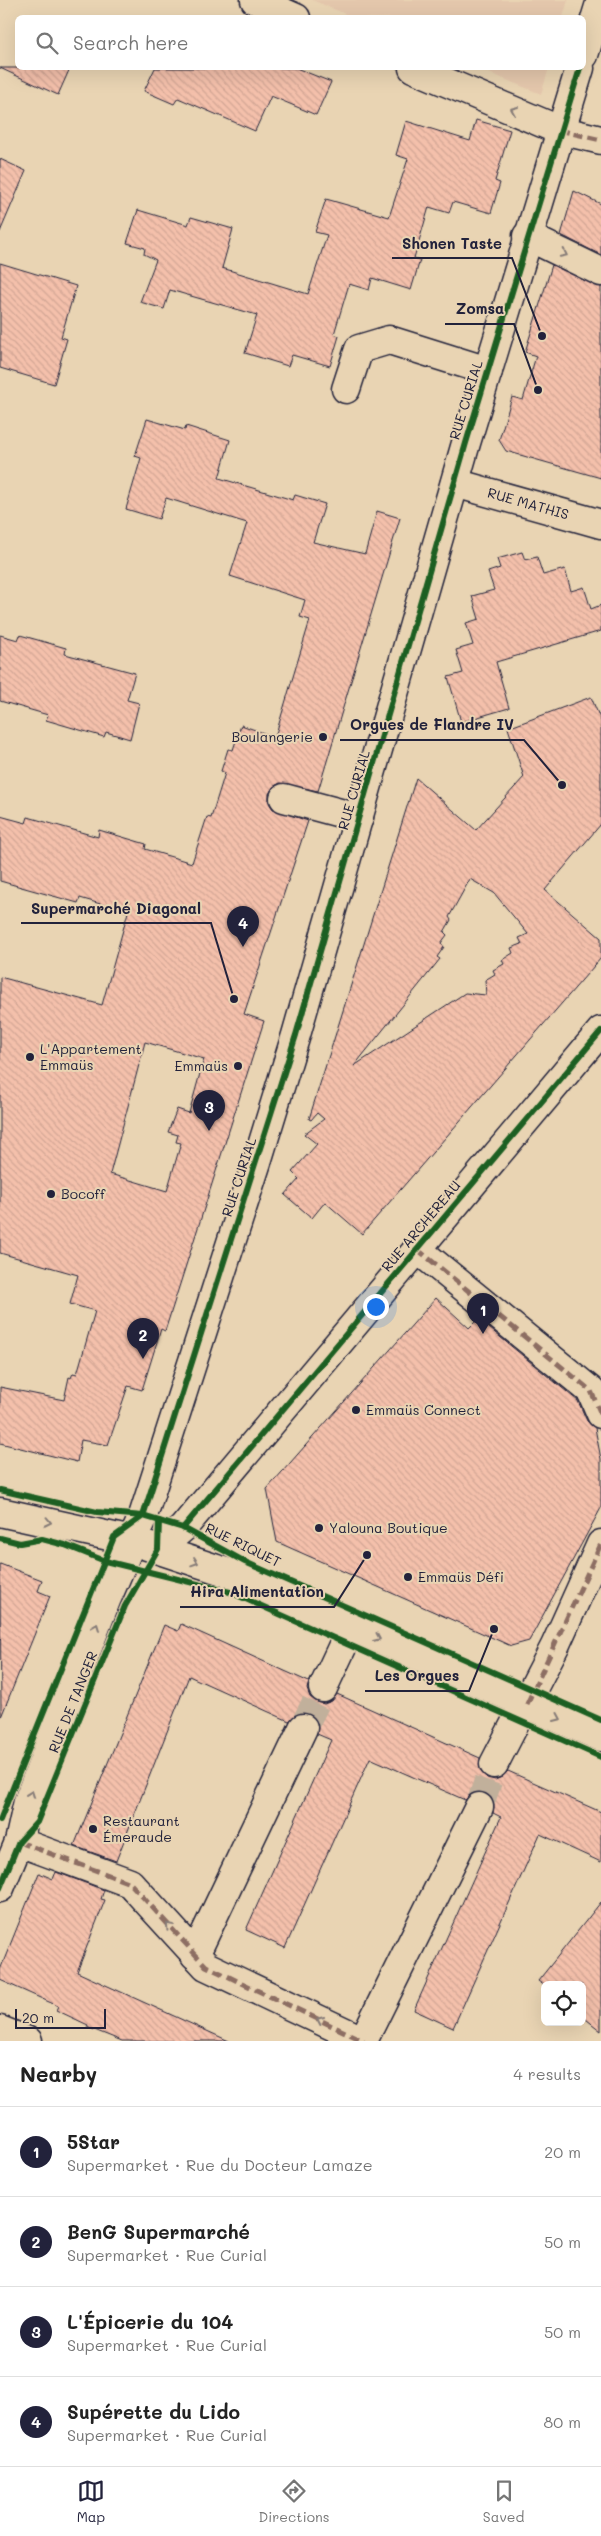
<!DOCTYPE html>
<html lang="en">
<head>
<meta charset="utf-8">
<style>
  :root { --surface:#fff; --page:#f6f6f6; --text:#222; --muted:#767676; --line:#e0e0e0; --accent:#22223b }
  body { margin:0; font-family:Mali,sans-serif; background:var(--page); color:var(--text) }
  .controls { position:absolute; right:15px; bottom:15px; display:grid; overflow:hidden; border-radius:8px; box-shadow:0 5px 20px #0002 }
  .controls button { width:45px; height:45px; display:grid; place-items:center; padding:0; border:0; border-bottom:1px solid var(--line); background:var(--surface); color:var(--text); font:25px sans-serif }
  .scale { position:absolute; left:15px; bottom:12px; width:91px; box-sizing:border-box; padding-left:5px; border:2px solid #22223b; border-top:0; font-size:14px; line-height:18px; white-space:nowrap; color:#22223b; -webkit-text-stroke:4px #e9d4b3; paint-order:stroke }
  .you { position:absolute; left:375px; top:1306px; width:18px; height:18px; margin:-12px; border:4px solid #fff; border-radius:50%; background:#1a73e8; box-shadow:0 0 0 8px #1a73e833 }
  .badge { display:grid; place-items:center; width:32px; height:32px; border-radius:50%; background:var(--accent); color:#fff; font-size:16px; font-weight:700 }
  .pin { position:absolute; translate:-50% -41px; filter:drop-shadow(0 1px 2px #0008) }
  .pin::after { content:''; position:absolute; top:26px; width:18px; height:15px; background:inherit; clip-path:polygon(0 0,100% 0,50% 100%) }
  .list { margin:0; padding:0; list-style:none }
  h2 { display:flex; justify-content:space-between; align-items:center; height:65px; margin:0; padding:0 20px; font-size:21px }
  h2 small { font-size:16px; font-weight:400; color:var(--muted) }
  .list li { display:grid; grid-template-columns:32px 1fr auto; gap:15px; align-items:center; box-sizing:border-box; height:90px; padding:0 20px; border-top:1px solid var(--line) }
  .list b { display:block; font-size:19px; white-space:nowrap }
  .list p { margin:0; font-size:16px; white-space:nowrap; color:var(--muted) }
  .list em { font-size:16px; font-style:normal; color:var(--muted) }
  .icon { flex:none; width:28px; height:28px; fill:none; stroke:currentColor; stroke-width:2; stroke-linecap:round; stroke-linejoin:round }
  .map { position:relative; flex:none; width:601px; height:2041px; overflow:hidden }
  .search { position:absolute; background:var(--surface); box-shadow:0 5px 20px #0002; left:15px; right:15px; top:15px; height:55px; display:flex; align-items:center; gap:12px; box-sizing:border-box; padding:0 18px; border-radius:8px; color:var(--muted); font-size:19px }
  .sheet { height:425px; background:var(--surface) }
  nav { display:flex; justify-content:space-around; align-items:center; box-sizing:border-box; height:70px; border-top:1px solid var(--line); background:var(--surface); font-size:14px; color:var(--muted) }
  nav a { display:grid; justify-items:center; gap:2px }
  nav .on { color:var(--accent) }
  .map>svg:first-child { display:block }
  .built { fill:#e4c7ac }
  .building { fill:url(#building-back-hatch); stroke:#22223b; fill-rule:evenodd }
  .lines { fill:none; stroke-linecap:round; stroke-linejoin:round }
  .minor-tunnel { stroke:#c1b09b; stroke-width:28; stroke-dasharray:28 14; stroke-linecap:butt }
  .minor-casing { stroke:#22223b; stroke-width:31 }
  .minor { stroke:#e9d4b3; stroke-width:28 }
  .quiet { stroke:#8d6e63; stroke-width:5; stroke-dasharray:10 5; stroke-linecap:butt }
  .cycleway-casing { stroke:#e9d4b3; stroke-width:9 }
  .cycleway { stroke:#1b5e20; stroke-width:6 }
  .oneway { stroke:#867b77 }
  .poi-dot { fill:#22223b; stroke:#e9d4b3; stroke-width:2 }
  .labels { text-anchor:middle; stroke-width:4; stroke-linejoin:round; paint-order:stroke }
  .street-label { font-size:14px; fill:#22223b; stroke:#e9d4b3 }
  .poi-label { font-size:14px; fill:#22223b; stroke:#e9d4b3; text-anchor:start }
  .leader { fill:none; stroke:#22223b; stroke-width:2 }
  .callout-dot { fill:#22223b; stroke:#e9d4b3; stroke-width:2 }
  .callout-label { font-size:15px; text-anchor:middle; font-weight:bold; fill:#22223b; stroke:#e9d4b3; stroke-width:4; stroke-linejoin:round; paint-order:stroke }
</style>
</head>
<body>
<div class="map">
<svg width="601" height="2041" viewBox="0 0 601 2041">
  <defs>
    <pattern id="building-back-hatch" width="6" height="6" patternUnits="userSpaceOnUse" patternTransform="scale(1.25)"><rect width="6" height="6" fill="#f4c0ab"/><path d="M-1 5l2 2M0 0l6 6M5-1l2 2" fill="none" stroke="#d1a594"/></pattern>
  </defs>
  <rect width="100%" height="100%" fill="#e9d4b3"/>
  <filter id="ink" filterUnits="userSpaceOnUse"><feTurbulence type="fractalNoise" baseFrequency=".02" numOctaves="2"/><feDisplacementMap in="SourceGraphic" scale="10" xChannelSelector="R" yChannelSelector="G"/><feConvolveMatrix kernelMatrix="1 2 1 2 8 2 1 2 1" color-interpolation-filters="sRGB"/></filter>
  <g filter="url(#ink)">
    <g class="built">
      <polygon points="312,0 568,0 563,17 355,18"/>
      <polygon points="477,68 549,68 541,94"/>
    </g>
    <g class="building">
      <polygon points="0,68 70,68 58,95"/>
      <polygon points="155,68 296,68 331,82 316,115 271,96 255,131 178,98 174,104 144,91"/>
      <polygon points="476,120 510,130 495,181 500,183 491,213 453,202 449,213 429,207 414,258 420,260 411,290 372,278 369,290 349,284 334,334 339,336 330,366 292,355 288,366 245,353 257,315 170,290 164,309 140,302 156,260 144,254 145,248 127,243 138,210 188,225 191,217 233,229 222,268 308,294 327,235 315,232 326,199 389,217 408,159 396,155 406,121 470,141"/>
      <polygon points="0,159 26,171 0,232"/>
      <polygon points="574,191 601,204 601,255 561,235"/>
      <polygon points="0,263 76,286 61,337 67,339 54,384 0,368"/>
      <polygon points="552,265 601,287 601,478 506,451 499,440 512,397 523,400 536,356 525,352"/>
      <path d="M147 419 185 430 186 426 230 440 219 478 293 500 295 495 325 504 313 542 365 554 377 511 400 518 318 791 280 783 273 787 269 794V803L273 809 308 821 244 1014 264 1021 165 1331 161 1329 142 1390 128 1386 108 1445 81 1440 77 1462 0 1443V1387L64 1400 69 1377 71 1378 73 1373 77 1374 95 1311 70 1304 78 1275 0 1253V977L102 1005 128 912 80 898 78 903 0 881V816L26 823 28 817 98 837 99 830 146 844 145 849 192 863 207 817 211 818 225 773 221 771 228 749 233 750 241 725 275 737 310 620 300 617 305 600 230 576 247 523 166 498 159 519 126 509 141 458 135 456ZM145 1042 204 1059 189 1113 177 1109 168 1132 178 1135 176 1142 181 1143 167 1191 110 1174Z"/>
      <polygon points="522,552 525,560 537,557 543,575 565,569 571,591 584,587 591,609 601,605 601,631 496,662 509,708 461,722 448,677 463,673 456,650 473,645 466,623 479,619 472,596 494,590 488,572 500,568 497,559"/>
      <polygon points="0,635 18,640 20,635 66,648 65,654 135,673 127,700 139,703 130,739 106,732 104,737 46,720 48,715 0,701"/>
      <path d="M591 697 601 721V824L545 890 601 938V958L362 1234 325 1202 312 1218 285 1195 299 1179 292 1172 317 1144 304 1134 324 1119 317 1113 311 1120 309 1119 416 778 476 830 524 777 508 728ZM470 879 494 893 528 934 519 938 522 944 511 948 513 953 502 960 504 964 493 970 495 974 485 980 486 995 465 993 354 1066 440 959 437 957 444 947 441 943 447 935 444 932 451 920 449 917Z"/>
      <polygon points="436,1298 469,1328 478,1319 578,1401 587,1421 595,1428 601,1459 601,1508 529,1641 511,1646 277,1542 267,1489"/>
      <polygon points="0,1564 42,1580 38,1591 50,1596 1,1717"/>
      <polygon points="181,1624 309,1682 307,1689 310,1697 317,1702 324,1704 332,1701 337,1694 480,1758 481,1772 487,1778 495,1780 502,1777 508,1771 601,1812 601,1862 540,1834 453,2028 414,2010 501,1817 493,1813 494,1806 492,1799 485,1793 478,1791 471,1794 465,1800 370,1758 285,1948 246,1930 331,1740 317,1734 318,1726 316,1720 309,1714 301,1713 295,1715 289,1721 189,1676 116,1861 74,1846 164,1625 178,1631"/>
      <polygon points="56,1872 104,1890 101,1899 105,1900 77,1972 229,2041 122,2041 87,2027 88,2025 56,2010 58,2006 0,1980 0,1970 39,1873 53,1879"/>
      <polygon points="601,1902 601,2031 582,2016 582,1985 545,1986 538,1981"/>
    </g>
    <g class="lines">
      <g class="minor-tunnel">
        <polyline points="303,1728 323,1688"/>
        <polyline points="479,1807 494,1764"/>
      </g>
      <g class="minor-casing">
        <g id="minor">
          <polyline points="255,0 296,18"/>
          <polyline points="584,55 601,0"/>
          <polyline points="413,68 559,130 601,140"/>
          <polyline points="527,236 601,272"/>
          <polyline points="346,389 359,349 389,340 488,371"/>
          <path id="s1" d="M455 483 601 524"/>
          <polyline points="284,798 359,818"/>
          <polyline points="417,1249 591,1391 601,1414"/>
          <polyline points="0,1512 132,1541 238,1576 601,1737"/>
          <polyline points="158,1549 183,1528 601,1031"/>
          <polyline points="323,1688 352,1626"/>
          <polyline points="494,1764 555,1646 601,1544"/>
          <polyline points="19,1842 130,1883 206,1966 364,2041"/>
          <polyline points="0,1888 19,1842 28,1801 107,1598 143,1516 257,1162 296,1035 466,443 580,68"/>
          <polyline points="195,1955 303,1728"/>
          <polyline points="0,2030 28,2041"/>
          <polyline points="363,2041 479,1807"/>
        </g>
      </g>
      <use href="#minor" class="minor"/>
      <g class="quiet">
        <polyline points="559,130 601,140"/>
        <polyline points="417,1249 591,1391 601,1414"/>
        <polyline points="527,1704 601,1544"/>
        <polyline points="19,1842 130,1883 206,1966 364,2041"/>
      </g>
      <g class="cycleway-casing">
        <g id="cycleway">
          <polyline points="0,1490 97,1512 143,1516 183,1528 245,1562 601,1720"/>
          <polyline points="183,1528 601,1031"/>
          <polyline points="0,1538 20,1543 42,1539 65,1545 105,1561 230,1592 601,1757"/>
          <polyline points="0,1820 114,1537 143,1516 296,1035 466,443 580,68"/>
          <polyline points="0,1888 19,1842 37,1822 125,1606 158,1549 159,1521"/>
        </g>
      </g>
      <use href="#cycleway" class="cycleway"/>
    </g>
    <defs><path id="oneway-chevron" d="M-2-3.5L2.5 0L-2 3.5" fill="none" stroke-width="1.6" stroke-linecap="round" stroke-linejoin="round" transform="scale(1.25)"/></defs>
    <g class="oneway">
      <use href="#oneway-chevron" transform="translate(514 110) rotate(-157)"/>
      <use href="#oneway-chevron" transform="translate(564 254) rotate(26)"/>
      <use href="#oneway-chevron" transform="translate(48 1522) rotate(12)"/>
      <use href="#oneway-chevron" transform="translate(195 1562) rotate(19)"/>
      <use href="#oneway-chevron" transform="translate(96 1627) rotate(-69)"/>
      <use href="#oneway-chevron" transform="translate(377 1638) rotate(24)"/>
      <use href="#oneway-chevron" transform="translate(558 1718) rotate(24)"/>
      <use href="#oneway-chevron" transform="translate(31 1794) rotate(-70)"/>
      <use href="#oneway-chevron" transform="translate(169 1926) rotate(-132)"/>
      <use href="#oneway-chevron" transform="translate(320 2020) rotate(-155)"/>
    </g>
  </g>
  <g class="poi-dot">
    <circle cx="323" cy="737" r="5"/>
    <circle cx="30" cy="1057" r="5"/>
    <circle cx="238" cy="1066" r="5"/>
    <circle cx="51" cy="1194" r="5"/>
    <circle cx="356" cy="1410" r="5"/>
    <circle cx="319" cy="1528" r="5"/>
    <circle cx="408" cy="1577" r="5"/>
    <circle cx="93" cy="1829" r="5"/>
  </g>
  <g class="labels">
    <g class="street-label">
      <text transform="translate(466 400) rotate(-73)" y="5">RUE CURIAL</text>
      <text dy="5" stroke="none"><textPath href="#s1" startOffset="76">RUE MATHIS</textPath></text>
      <text transform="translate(354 790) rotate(-74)" y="5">RUE CURIAL</text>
      <text transform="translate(239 1177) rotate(-72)" y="5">RUE CURIAL</text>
      <text transform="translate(421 1226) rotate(-50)" y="5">RUE ARCHEREAU</text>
      <text transform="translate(243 1545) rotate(26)" y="5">RUE RIQUET</text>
      <text transform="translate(73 1702) rotate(-68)" y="5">RUE DE TANGER</text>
    </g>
    <g class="poi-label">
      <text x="313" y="742" text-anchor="end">Boulangerie</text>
      <text x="40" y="1054">L'Appartement<tspan x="40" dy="16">Emmaüs</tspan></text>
      <text x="228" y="1071" text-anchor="end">Emmaüs</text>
      <text x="61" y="1199">Bocoff</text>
      <text x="366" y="1415">Emmaüs Connect</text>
      <text x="329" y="1533">Yalouna Boutique</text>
      <text x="418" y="1582">Emmaüs Défi</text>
      <text x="103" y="1826">Restaurant<tspan x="103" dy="16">Émeraude</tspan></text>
    </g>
  </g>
  <path class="leader" d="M542 336L512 258H392M538 390L514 324H445M562 785L524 740H340M234 999L211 923H21M367 1555L334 1607H180M494 1629L469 1691H365"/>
  <g class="callout-dot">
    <circle cx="542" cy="336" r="5"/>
    <circle cx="538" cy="390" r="5"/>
    <circle cx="562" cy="785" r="5"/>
    <circle cx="234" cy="999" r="5"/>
    <circle cx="367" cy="1555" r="5"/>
    <circle cx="494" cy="1629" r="5"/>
  </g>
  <g class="callout-label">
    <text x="452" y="249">Shonen Taste</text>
    <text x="480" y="314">Zomsa</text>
    <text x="432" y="730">Orgues de Flandre IV</text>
    <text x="116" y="914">Supermarché Diagonal</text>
    <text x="257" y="1597">Hira Alimentation</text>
    <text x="417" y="1681">Les Orgues</text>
  </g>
</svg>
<div class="controls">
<button><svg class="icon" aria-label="locate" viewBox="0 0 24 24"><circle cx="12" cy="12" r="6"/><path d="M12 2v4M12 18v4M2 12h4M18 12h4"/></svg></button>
</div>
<div class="scale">20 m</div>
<div class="you"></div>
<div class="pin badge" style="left:483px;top:1334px">1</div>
<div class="pin badge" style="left:143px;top:1359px">2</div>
<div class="pin badge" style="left:209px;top:1131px">3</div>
<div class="pin badge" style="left:243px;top:947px">4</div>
<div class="search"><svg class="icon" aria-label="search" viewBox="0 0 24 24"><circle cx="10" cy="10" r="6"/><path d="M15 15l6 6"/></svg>Search here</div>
</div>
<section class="sheet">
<h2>Nearby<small>4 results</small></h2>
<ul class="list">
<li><span class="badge">1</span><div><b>5Star</b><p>Supermarket · Rue du Docteur Lamaze</p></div><em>20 m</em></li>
<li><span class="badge">2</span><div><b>BenG Supermarché</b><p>Supermarket · Rue Curial</p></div><em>50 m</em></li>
<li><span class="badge">3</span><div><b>L'Épicerie du 104</b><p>Supermarket · Rue Curial</p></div><em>50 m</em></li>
<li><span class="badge">4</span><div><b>Supérette du Lido</b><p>Supermarket · Rue Curial</p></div><em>80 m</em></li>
</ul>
</section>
<nav>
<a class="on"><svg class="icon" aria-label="map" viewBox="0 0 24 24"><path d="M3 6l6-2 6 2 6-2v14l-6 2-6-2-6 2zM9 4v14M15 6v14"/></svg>Map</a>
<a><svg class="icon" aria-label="directions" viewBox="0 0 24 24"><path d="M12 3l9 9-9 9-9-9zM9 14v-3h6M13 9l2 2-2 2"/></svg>Directions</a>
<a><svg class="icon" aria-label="saved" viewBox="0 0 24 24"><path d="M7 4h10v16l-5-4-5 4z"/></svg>Saved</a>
</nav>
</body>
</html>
